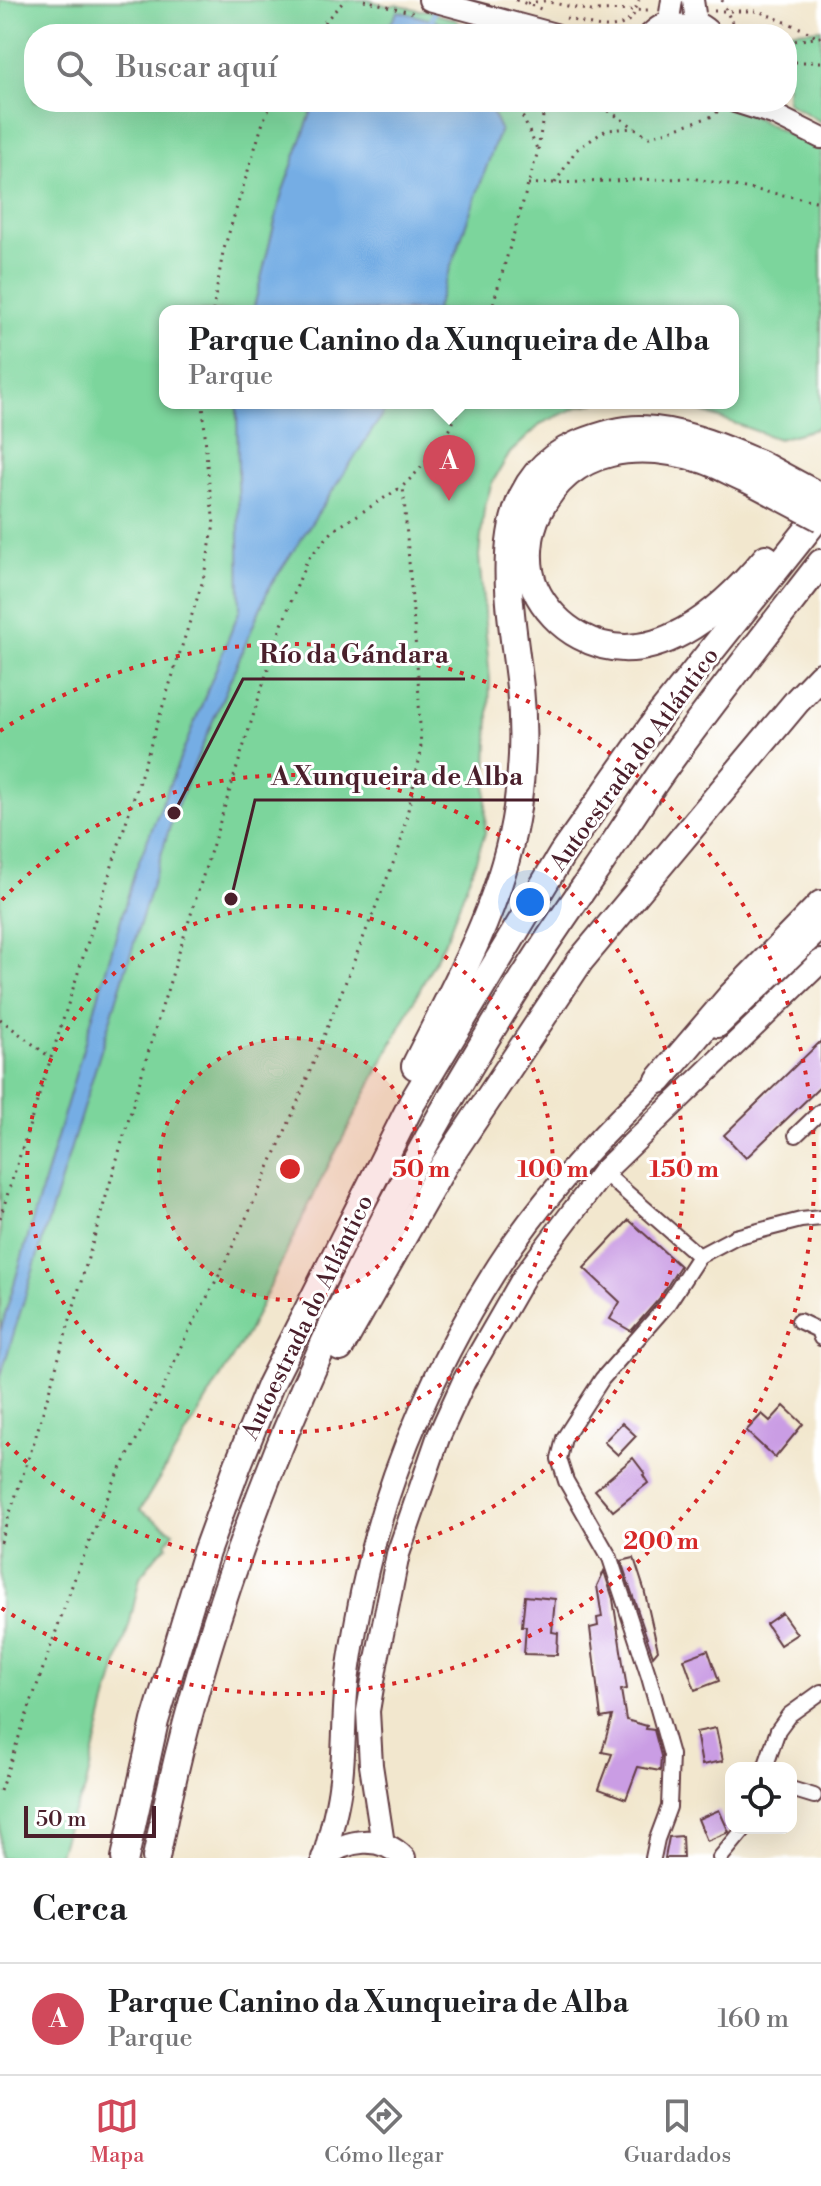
<!DOCTYPE html>
<html lang="es">
<head>
<meta charset="utf-8">
<style>
  :root { --surface:#fff; --page:#f2f2f2; --text:#202124; --muted:#757577; --line:#e0e0e0; --accent:#d1495b }
  body { margin:0; font-family:"Libre Bodoni",serif; background:var(--page); color:var(--text) }
  .controls { position:absolute; right:24px; bottom:24px; display:grid; overflow:hidden; border-radius:16px; box-shadow:0 8px 32px #0002 }
  .controls button { width:72px; height:72px; display:grid; place-items:center; padding:0; border:0; border-bottom:2px solid var(--line); background:var(--surface); color:var(--text); font:40px sans-serif }
  .scale { position:absolute; left:24px; bottom:20px; width:132px; box-sizing:border-box; padding-left:8px; border:4px solid #4a1f2b; border-top:0; font-size:22px; line-height:28px; white-space:nowrap; color:#4a1f2b; -webkit-text-stroke:6px #fff; paint-order:stroke }
  .you { position:absolute; left:530px; top:902px; width:28px; height:28px; margin:-20px; border:6px solid #fff; border-radius:50%; background:#1a73e8; box-shadow:0 0 0 12px #1a73e833 }
  .badge { display:grid; place-items:center; width:52px; height:52px; border-radius:50%; background:var(--accent); color:#fff; font-size:26px; font-weight:700 }
  .pin { position:absolute; translate:-50% -66px; filter:drop-shadow(0 2px 4px #0008) }
  .pin::after { content:''; position:absolute; top:42px; width:28px; height:24px; background:inherit; clip-path:polygon(0 0,100% 0,50% 100%) }
  .popup { position:absolute; left:159px; top:305px; width:580px; height:104px; box-sizing:border-box; display:grid; place-content:center; border-radius:16px; background:var(--surface); filter:drop-shadow(0 2px 6px #0005); font-size:26px; white-space:nowrap; color:var(--muted) }
  .popup b { font-size:30px; color:var(--text) }
  .popup::after { content:''; position:absolute; left:50%; top:100%; margin-left:-16px; border:16px solid transparent; border-top-color:var(--surface) }
  .list { margin:0; padding:0; list-style:none }
  h2 { display:flex; justify-content:space-between; align-items:center; height:104px; margin:0; padding:0 32px; font-size:34px }
  h2 small { font-size:26px; font-weight:400; color:var(--muted) }
  .list li { display:grid; grid-template-columns:52px 1fr auto; gap:24px; align-items:center; box-sizing:border-box; height:112px; padding:0 32px; border-top:2px solid var(--line) }
  .list b { display:block; font-size:30px; white-space:nowrap }
  .list p { margin:0; font-size:26px; white-space:nowrap; color:var(--muted) }
  .list em { font-size:26px; font-style:normal; color:var(--muted) }
  .icon { flex:none; width:44px; height:44px; fill:none; stroke:currentColor; stroke-width:2; stroke-linecap:round; stroke-linejoin:round }
  .map { position:relative; flex:none; width:821px; height:1858px; overflow:hidden }
  .search { position:absolute; background:var(--surface); box-shadow:0 8px 32px #0002; left:24px; right:24px; top:24px; height:88px; display:flex; align-items:center; gap:20px; box-sizing:border-box; padding:0 28px; border-radius:32px; color:var(--muted); font-size:30px }
  .sheet { height:216px; background:var(--surface) }
  nav { display:flex; justify-content:space-around; align-items:center; box-sizing:border-box; height:112px; border-top:2px solid var(--line); background:var(--surface); font-size:22px; color:var(--muted) }
  nav a { display:grid; justify-items:center; gap:4px }
  nav .on { color:var(--accent) }
  .map>svg:first-child { display:block }
  .green { fill:#7bd59c; stroke:#627a64; stroke-width:2 }
  .water { fill:#75ade4; stroke:#606688; stroke-width:2 }
  .lines { fill:none; stroke-linecap:round; stroke-linejoin:round }
  .stream { stroke:#75ade4; stroke-width:5 }
  .building { fill:#ca9de4 }
  .minor-casing { stroke:#633d43; stroke-width:18 }
  .secondary-casing { stroke:#633d43; stroke-width:24 }
  .primary-casing { stroke:#633d43; stroke-width:26 }
  .motorway-casing { stroke:#633d43; stroke-width:30 }
  .path { stroke:#633d43; stroke-width:3; stroke-dasharray:2 6; stroke-linecap:butt }
  .minor { stroke:#fff; stroke-width:14 }
  .secondary { stroke:#fff; stroke-width:20 }
  .primary { stroke:#fff; stroke-width:22 }
  .motorway { stroke:#fff; stroke-width:26 }
  .secondary-bridge-casing { stroke:#633d43; stroke-width:24; stroke-linecap:butt }
  .motorway-bridge-casing { stroke:#633d43; stroke-width:30; stroke-linecap:butt }
  .path-bridge { stroke:#633d43; stroke-width:3; stroke-dasharray:2 6; stroke-linecap:butt }
  .secondary-bridge { stroke:#fff; stroke-width:20 }
  .motorway-bridge { stroke:#fff; stroke-width:26 }
  .ring { fill:none; stroke:#d62828; stroke-width:4; stroke-dasharray:4 8 }
  .labels { text-anchor:middle; stroke-width:6; stroke-linejoin:round; paint-order:stroke }
  .street-label { font-size:24px; fill:#4a1f2b; stroke:#fff }
  .centre { fill:#d62828; stroke:#fff; stroke-width:4 }
  .ring-label { font-size:24px; text-anchor:middle; font-weight:bold; fill:#d62828; stroke:#fff; stroke-width:6; stroke-linejoin:round; paint-order:stroke }
  .leader { fill:none; stroke:#4a1f2b; stroke-width:3 }
  .callout-dot { fill:#4a1f2b; stroke:#fff; stroke-width:3 }
  .callout-label { font-size:26px; text-anchor:middle; font-weight:bold; fill:#4a1f2b; stroke:#fff; stroke-width:6; stroke-linejoin:round; paint-order:stroke }
</style>
</head>
<body>
<div class="map">
<svg width="821" height="1858" viewBox="0 0 821 1858">
  <rect width="100%" height="100%" fill="#fff"/>
  <filter id="ink" filterUnits="userSpaceOnUse"><feTurbulence type="fractalNoise" baseFrequency=".0125" numOctaves="2"/><feDisplacementMap in="SourceGraphic" scale="16" xChannelSelector="R" yChannelSelector="G"/><feConvolveMatrix kernelMatrix="1 2 1 2 8 2 1 2 1" color-interpolation-filters="sRGB"/></filter>
  <filter id="wash" filterUnits="userSpaceOnUse"><feTurbulence type="fractalNoise" baseFrequency=".006" numOctaves="4" result="noise"/><feDisplacementMap in="SourceGraphic" scale="32" xChannelSelector="R" yChannelSelector="G"/><feGaussianBlur stdDeviation="1.8" result="paint"/><feColorMatrix in="noise" values="0 0 0 0 0 0 0 0 0 0 0 0 0 0 0 0 0 1.4 0 .05"/><feComposite in="paint" operator="in"/></filter>
  <g filter="url(#wash)">
    <rect width="100%" height="100%" fill="#f2e7ce"/>
    <g class="green">
      <polygon points="0,0 368,0 389,6 397,4 419,10 432,10 432,13 454,19 462,25 494,34 34,34 34,102 725,102 821,151 821,423 815,429 778,439 678,403 733,403 733,311 165,311 165,403 596,403 580,406 542,423 510,453 492,483 484,509 479,556 490,680 485,833 476,860 447,937 319,1184 248,1332 140,1510 174,1532 166,1543 168,1546 157,1555 140,1577 130,1622 107,1699 85,1790 68,1824 58,1858 0,1858"/>
      <polygon points="718,25 772,33 821,29 821,122 787,102 787,34 723,34"/>
    </g>
    <g class="water">
      <polygon points="398,11 451,25 455,34 357,34 391,23"/>
      <polygon points="315,102 487,102 500,129 435,311 253,311 282,193"/>
      <polygon points="237,403 390,403 269,588 174,813 0,1378 0,1332 135,871 240,609"/>
    </g>
    <g class="lines">
      <polyline class="stream" points="427,34 436,8"/>
    </g>
    <g id="blocks">
      <g class="building">
        <polygon points="821,1041 821,1086 746,1158 724,1135"/>
        <polygon points="629,1220 680,1266 659,1299 631,1331 610,1319 620,1302 584,1268"/>
        <polygon points="784,1406 803,1424 775,1458 746,1431 762,1414 770,1421"/>
        <polygon points="622,1423 636,1436 618,1455 604,1442"/>
        <polygon points="633,1458 645,1474 643,1475 648,1483 613,1511 595,1490"/>
        <polygon points="634,1558 644,1589 658,1650 653,1656 621,1561"/>
        <polygon points="604,1571 613,1599 627,1689 621,1690 626,1720 647,1726 646,1729 654,1730 661,1756 660,1771 638,1767 626,1799 599,1789 612,1754 602,1752 612,1716 601,1718 590,1628 598,1626 597,1618 602,1617 597,1586"/>
        <polygon points="525,1596 555,1599 552,1632 558,1633 557,1655 524,1654 526,1626 522,1626"/>
        <polygon points="782,1613 797,1634 780,1645 766,1624"/>
        <polygon points="708,1650 719,1681 695,1690 684,1659"/>
        <polygon points="716,1728 723,1761 702,1765 696,1732"/>
        <polygon points="719,1810 729,1832 707,1841 698,1819"/>
        <polygon points="682,1836 683,1858 665,1858 669,1837"/>
      </g>
    </g>
  </g>
  <g filter="url(#ink)">
    <use href="#blocks" fill-opacity="0" stroke="#633d43" stroke-width="2"/>
    <g class="lines">
      <g class="minor-casing">
        <g id="minor">
          <polyline points="796,1135 821,1111"/>
          <polyline points="603,1172 699,1256 667,1305 602,1379 564,1438 559,1459 566,1481 610,1558 649,1677 671,1755 669,1807 657,1839 653,1858"/>
          <polyline points="699,1256 735,1237 801,1220 821,1218"/>
          <polyline points="799,1321 818,1330 821,1338"/>
          <polyline points="765,1768 778,1730 789,1715 821,1692"/>
          <polyline points="791,1789 814,1796"/>
          <polyline points="720,1858 745,1828"/>
        </g>
      </g>
      <g class="secondary-casing">
        <g id="secondary">
          <polyline points="429,0 555,34"/>
          <path d="M650 34C669 15 694 15 712 34"/>
          <polyline points="735,102 773,114 821,138"/>
        </g>
      </g>
      <g class="primary-casing">
        <g id="primary">
          <polyline points="718,1026 821,928"/>
          <polyline points="383,1844 371,1765 368,1711 376,1664 398,1554 438,1438 464,1381 525,1275 603,1172 821,961"/>
          <path d="M323 1858C348 1839 380 1834 404 1858"/>
          <path d="M324 1858C330 1834 337 1811 340 1787 345 1753 343 1718 347 1683 350 1654 356 1623 362 1593 387 1470 442 1348 513 1244 558 1180 614 1121 672 1068"/>
        </g>
      </g>
      <g class="motorway-casing">
        <g id="motorway">
          <path d="M749 480C734 474 719 465 704 460 640 440 572 445 539 511 528 532 525 565 535 588 544 608 561 626 580 636 651 675 722 611 766 558"/>
          <path d="M415 1066C457 982 503 902 517 808 523 768 524 727 520 687 511 605 481 485 578 444 598 436 621 428 642 429 682 430 722 448 758 463"/>
          <polyline points="659,1080 731,996 821,904"/>
          <polyline points="340,1348 444,1165 580,961 798,700 821,676"/>
          <polyline points="125,1858 155,1721 206,1552 237,1467 270,1385 412,1103 562,854 660,715 821,513"/>
          <path d="M156 1858C217 1540 355 1243 528 971 549 937 572 905 594 873 622 832 648 790 677 751 724 687 773 625 821 563"/>
        </g>
      </g>
      <g class="path">
        <polyline points="364,0 418,14"/>
        <polyline points="516,0 544,10"/>
        <polyline points="527,3 544,1 591,11 650,10"/>
        <polyline points="714,11 758,11 805,30 816,37"/>
        <path d="M566 18C587 24 617 36 633 16"/>
        <polyline points="731,21 744,34"/>
        <polyline points="313,34 345,0"/>
        <polyline points="787,42 821,37"/>
        <polyline points="787,62 821,62"/>
        <polyline points="516,102 538,151"/>
        <polyline points="595,102 649,137 713,116 720,109"/>
        <polyline points="555,183 576,150 606,130 635,128"/>
        <polyline points="528,184 691,178 821,202"/>
        <polyline points="213,311 223,252 264,119 272,102"/>
        <polyline points="491,311 538,151 545,102"/>
        <polyline points="0,1019 51,1058"/>
        <polyline points="0,1218 203,580 214,525 207,465 203,403"/>
        <polyline points="0,1542 35,1439 156,1026 280,630 307,560 334,530 403,486 419,470 451,428 460,403"/>
        <polyline points="0,1791 74,1580 113,1484 162,1391 182,1344 218,1277 257,1195 294,1111 400,846 421,752 418,676 403,486"/>
      </g>
      <use href="#minor" class="minor"/>
      <use href="#secondary" class="secondary"/>
      <use href="#primary" class="primary"/>
      <use href="#motorway" class="motorway"/>
      <g class="secondary-bridge-casing">
        <g id="secondary-bridge">
          <polyline points="693,0 695,14"/>
          <polyline points="670,13 672,0"/>
        </g>
      </g>
      <g class="motorway-bridge-casing">
        <g id="motorway-bridge">
          <polyline points="758,463 821,497"/>
          <polyline points="749,480 821,518"/>
        </g>
      </g>
      <g class="path-bridge">
        <polyline points="722,0 731,21"/>
        <polyline points="633,16 639,0"/>
      </g>
      <use href="#secondary-bridge" class="secondary-bridge"/>
      <use href="#motorway-bridge" class="motorway-bridge"/>
    </g>
  </g>
  <circle cx="290" cy="1169" r="131" fill="#d62828" fill-opacity=".12"/>
  <g class="ring">
    <circle cx="290" cy="1169" r="131"/>
    <circle cx="290" cy="1169" r="263"/>
    <path d="M2 900A394 394 0 1 1 2 1438"/>
    <path d="M0 731A525 525 0 1 1 0 1607"/>
  </g>
  <g class="labels">
    <g class="street-label">
      <text transform="translate(634 759) rotate(-54)" y="8">Autoestrada do Atlántico</text>
      <text transform="translate(307 1317) rotate(-64)" y="8">Autoestrada do Atlántico</text>
    </g>
  </g>
  <circle cx="290" cy="1169" r="12" class="centre"/>
  <g class="ring-label">
    <text x="421" y="1177">50 m</text>
    <text x="553" y="1177">100 m</text>
    <text x="684" y="1177">150 m</text>
    <text x="661" y="1549">200 m</text>
  </g>
  <path class="leader" d="M174 813L243 679H465M231 899L255 800H539"/>
  <g class="callout-dot">
    <circle cx="174" cy="813" r="8"/>
    <circle cx="231" cy="899" r="8"/>
  </g>
  <g class="callout-label">
    <text x="354" y="663">Río da Gándara</text>
    <text x="397" y="785">A Xunqueira de Alba</text>
  </g>
</svg>
<div class="controls">
<button><svg class="icon" aria-label="locate" viewBox="0 0 24 24"><circle cx="12" cy="12" r="6"/><path d="M12 2v4M12 18v4M2 12h4M18 12h4"/></svg></button>
</div>
<div class="scale">50 m</div>
<div class="you"></div>
<div class="pin badge" style="left:449px;top:501px">A</div>
<div class="popup"><b>Parque Canino da Xunqueira de Alba</b>Parque</div>
<div class="search"><svg class="icon" aria-label="search" viewBox="0 0 24 24"><circle cx="10" cy="10" r="6"/><path d="M15 15l6 6"/></svg>Buscar aquí</div>
</div>
<section class="sheet">
<h2>Cerca<small></small></h2>
<ul class="list">
<li><span class="badge">A</span><div><b>Parque Canino da Xunqueira de Alba</b><p>Parque</p></div><em>160 m</em></li>
</ul>
</section>
<nav>
<a class="on"><svg class="icon" aria-label="map" viewBox="0 0 24 24"><path d="M3 6l6-2 6 2 6-2v14l-6 2-6-2-6 2zM9 4v14M15 6v14"/></svg>Mapa</a>
<a><svg class="icon" aria-label="directions" viewBox="0 0 24 24"><path d="M12 3l9 9-9 9-9-9zM9 14v-3h6M13 9l2 2-2 2"/></svg>Cómo llegar</a>
<a><svg class="icon" aria-label="saved" viewBox="0 0 24 24"><path d="M7 4h10v16l-5-4-5 4z"/></svg>Guardados</a>
</nav>
</body>
</html>
